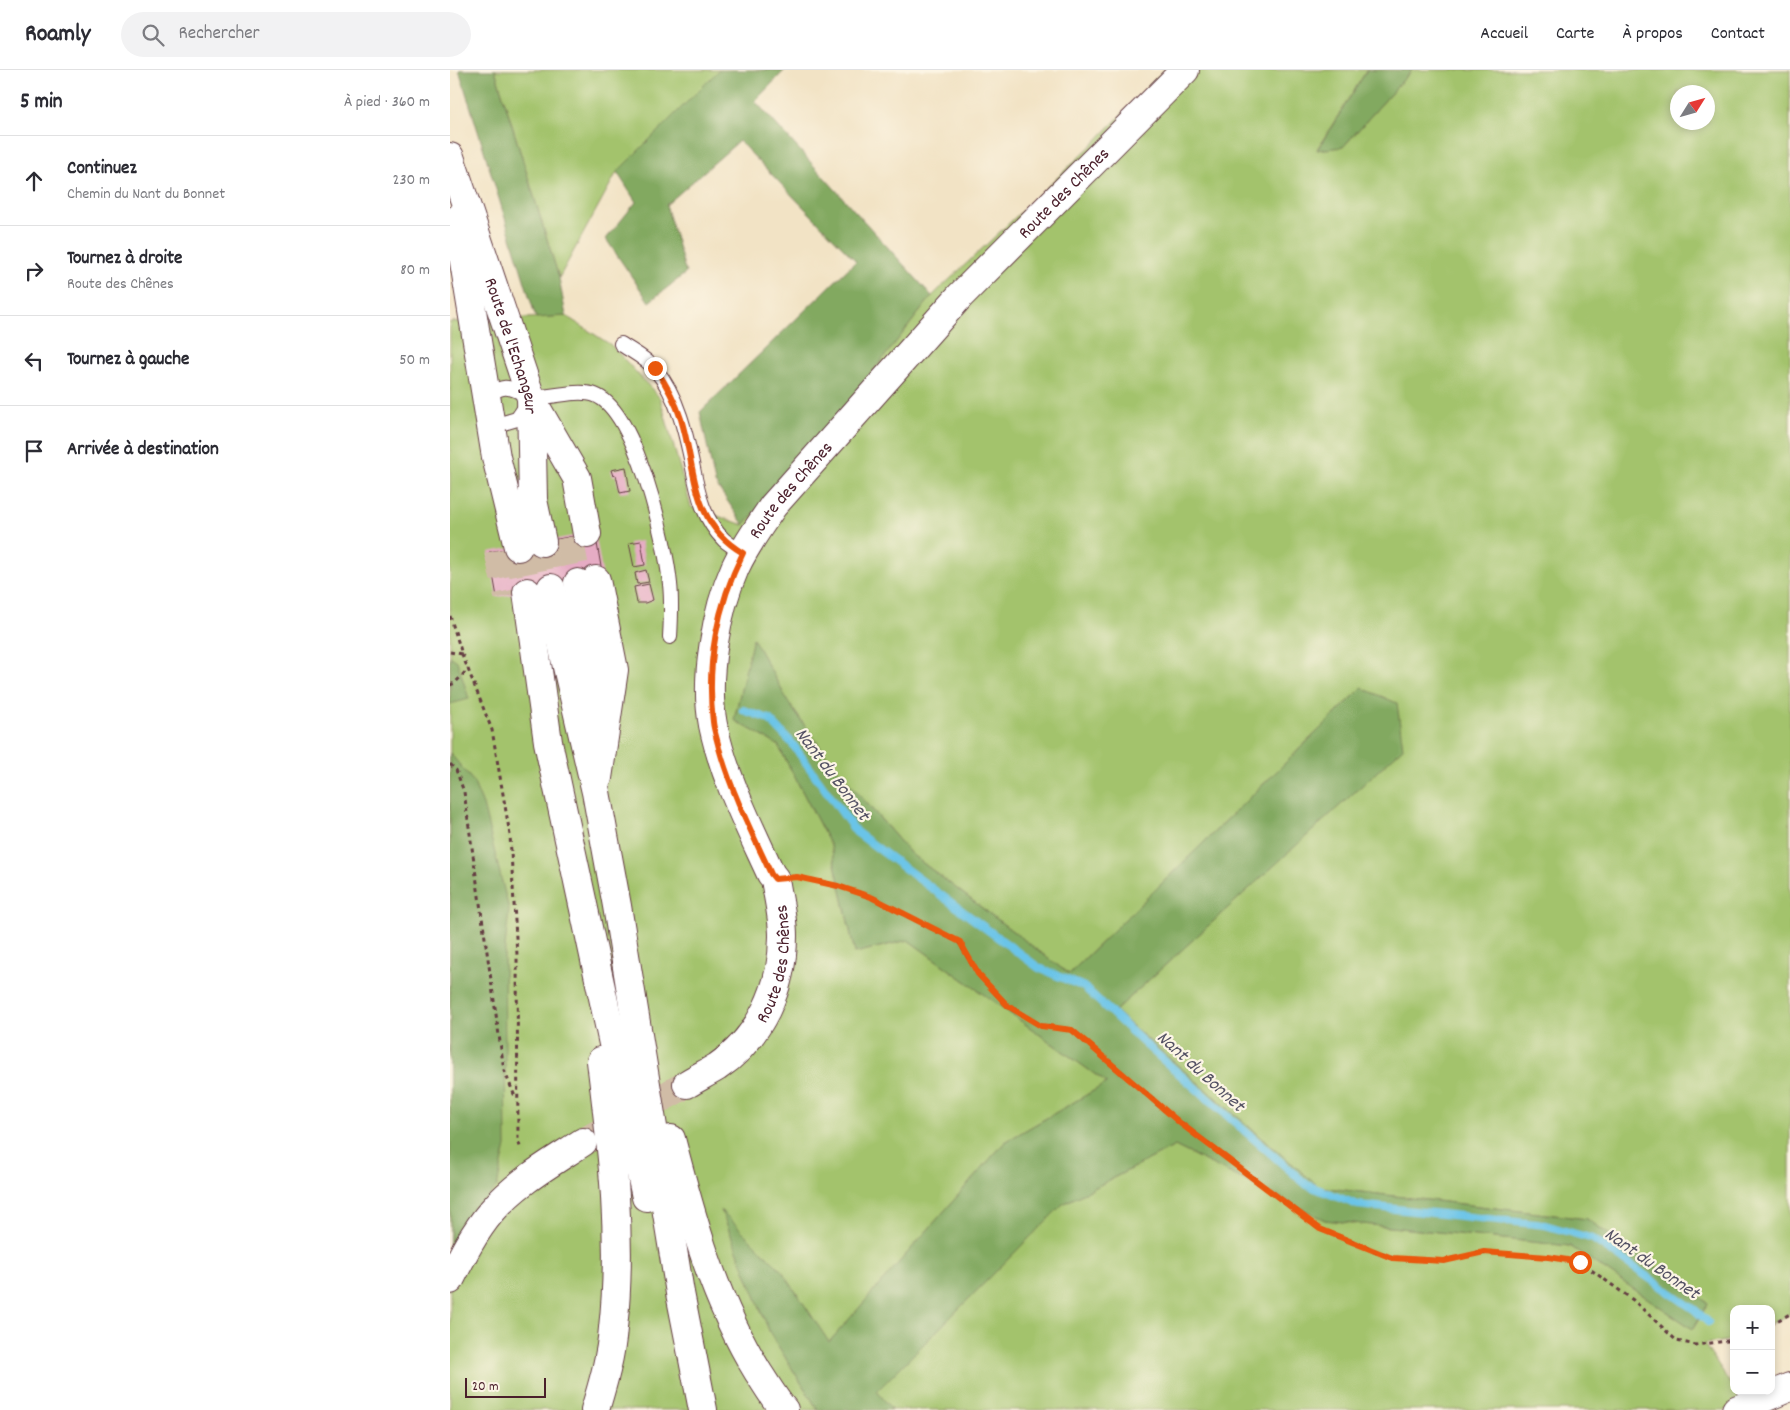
<!DOCTYPE html>
<html lang="fr">
<head>
<meta charset="utf-8">
<style>
  :root { --surface:#fff; --page:#f2f2f3; --text:#2b2b33; --muted:#7c7c81; --line:#e1e1e2 }
  body { margin:0; font-family:Dekko,sans-serif; background:var(--page); color:var(--text) }
  .controls { position:absolute; right:15px; bottom:15px; display:grid; overflow:hidden; border-radius:10px; box-shadow:0 2px 8px #0003 }
  .controls button { width:45px; height:45px; display:grid; place-items:center; padding:0; border:0; border-bottom:1px solid var(--line); background:var(--surface); color:var(--text); font:25px sans-serif }
  .compass { position:absolute; left:1220px; top:15px; width:45px; height:45px; border-radius:50%; background:var(--surface); box-shadow:0 2px 8px #0003; rotate:53deg }
  .scale { position:absolute; left:15px; bottom:12px; width:81px; box-sizing:border-box; padding-left:5px; border:2px solid #4a1f2b; border-top:0; font-size:14px; line-height:18px; white-space:nowrap; color:#4a1f2b; -webkit-text-stroke:4px #fcf5e5; paint-order:stroke }
  .stop { position:absolute; width:15px; height:15px; margin:-11px; border:4px solid #ea580c; border-radius:50%; background:#fff }
  .stop.end { background:#ea580c; border-color:#fff; box-shadow:0 1px 5px #0008 }
  .list { margin:0; padding:0; list-style:none }
  h2 { display:flex; justify-content:space-between; align-items:center; height:65px; margin:0; padding:0 20px; font-size:21px }
  h2 small { font-size:16px; font-weight:400; color:var(--muted) }
  .list li { display:grid; grid-template-columns:32px 1fr auto; gap:15px; align-items:center; box-sizing:border-box; height:90px; padding:0 20px; border-top:1px solid var(--line) }
  .list b { display:block; font-size:19px; white-space:nowrap }
  .list p { margin:0; font-size:16px; white-space:nowrap; color:var(--muted) }
  .list em { font-size:16px; font-style:normal; color:var(--muted) }
  .icon { flex:none; width:28px; height:28px; fill:none; stroke:currentColor; stroke-width:2; stroke-linecap:round; stroke-linejoin:round }
  .map { position:relative; flex:none; width:1340px; height:1340px; overflow:hidden }
  header { display:flex; align-items:center; gap:30px; box-sizing:border-box; height:70px; padding:0 25px; background:var(--surface); border-bottom:1px solid var(--line) }
  header strong { font-size:24px }
  nav { display:flex; gap:28px; margin-inline-start:auto; font-size:18px }
  .search { width:350px; height:45px; background:var(--page); display:flex; align-items:center; gap:12px; box-sizing:border-box; padding:0 18px; border-radius:28px; color:var(--muted); font-size:19px }
  main { display:flex }
  aside { flex:1; background:var(--surface) }
  .map>svg:first-child { display:block }
  .green { fill:#a3c36c; stroke:#76714c; fill-rule:evenodd }
  .forest { fill:#82a960; stroke:#666446 }
  .lines { fill:none; stroke-linecap:round; stroke-linejoin:round }
  .stream { stroke:#6ac4e8; stroke-width:8 }
  .building { fill:#e6acc4 }
  .secondary-tunnel { stroke:#d0bca6; stroke-width:28; stroke-dasharray:28 14; stroke-linecap:butt }
  .primary-tunnel { stroke:#d0bca6; stroke-width:28; stroke-dasharray:28 14; stroke-linecap:butt }
  .lane-casing { stroke:#633c42; stroke-width:16 }
  .secondary-casing { stroke:#633c42; stroke-width:30 }
  .primary-casing { stroke:#633c42; stroke-width:30 }
  .highway-casing { stroke:#633c42; stroke-width:30 }
  .path { stroke:#633c42; stroke-width:3; stroke-dasharray:4 4; stroke-linecap:butt }
  .lane { stroke:#fff; stroke-width:14 }
  .secondary { stroke:#fff; stroke-width:28 }
  .primary { stroke:#fff; stroke-width:28 }
  .highway { stroke:#fff; stroke-width:28 }
  .route { stroke:#ea580c; stroke-width:6 }
  .labels { text-anchor:middle; stroke-width:4.5; stroke-linejoin:round; paint-order:stroke }
  .street-label { font-size:18px; fill:#4a1f2b; stroke:#fcf5e5 }
  .water-label { font-size:19px; font-style:italic; fill:#545164; stroke:#fcf5e5 }
</style>
</head>
<body>
<header>
<strong>Roamly</strong>
<div class="search"><svg class="icon" aria-label="search" viewBox="0 0 24 24"><circle cx="10" cy="10" r="6"/><path d="M15 15l6 6"/></svg>Rechercher</div>
<nav><a>Accueil</a><a>Carte</a><a>À propos</a><a>Contact</a></nav>
</header>
<main>
<aside>
<h2>5 min<small>À pied · 360 m</small></h2>
<ul class="list">
<li><svg class="icon" aria-label="ahead" viewBox="0 0 24 24"><path d="M12 20V5M6 11l6-6 6 6"/></svg><div><b>Continuez</b><p>Chemin du Nant du Bonnet</p></div><em>230 m</em></li>
<li><svg class="icon" aria-label="right" viewBox="0 0 24 24"><path d="M7 20v-9h11M14 6l5 5-5 5"/></svg><div><b>Tournez à droite</b><p>Route des Chênes</p></div><em>80 m</em></li>
<li><svg class="icon" aria-label="left" viewBox="0 0 24 24"><path d="M17 20v-9H6M10 6l-5 5 5 5"/></svg><div><b>Tournez à gauche</b></div><em>50 m</em></li>
<li><svg class="icon" aria-label="arrive" viewBox="0 0 24 24"><path d="M6 21V4h12l-3 4 3 4H6"/></svg><div><b>Arrivée à destination</b></div></li>
</ul>
</aside>
<div class="map">
<svg width="1340" height="1340" viewBox="0 0 1340 1340">
  <rect width="100%" height="100%" fill="#fcf5e5"/>
  <filter id="ink" filterUnits="userSpaceOnUse"><feTurbulence type="fractalNoise" baseFrequency=".02" numOctaves="2"/><feDisplacementMap in="SourceGraphic" scale="10" xChannelSelector="R" yChannelSelector="G"/><feConvolveMatrix kernelMatrix="1 2 1 2 8 2 1 2 1" color-interpolation-filters="sRGB"/></filter>
  <filter id="wash" filterUnits="userSpaceOnUse"><feTurbulence type="fractalNoise" baseFrequency=".0096" numOctaves="4" result="noise"/><feDisplacementMap in="SourceGraphic" scale="20" xChannelSelector="R" yChannelSelector="G"/><feGaussianBlur stdDeviation="1.12" result="paint"/><feColorMatrix in="noise" values="0 0 0 0 0 0 0 0 0 0 0 0 0 0 0 0 0 1.4 0 .05"/><feComposite in="paint" operator="in"/></filter>
  <g filter="url(#wash)">
    <rect width="100%" height="100%" fill="#f2e3c5"/>
    <g class="green">
      <polygon points="45,0 269,0 167,102 109,208"/>
      <path d="M714 0H917L867 79 893 77 962 0H1340V1244L1321 1254V1239H1284V1270L1254 1274 1298 1340H442L426 1321 613 1134 725 1076 875 1150 1120 1176 1243 1259 1258 1233 1137 1149 869 1117 665 941 952 678 912 618 619 904 461 784 381 692 340 635 303 569 284 650 328 675 381 776 405 883 458 870 657 1013 555 1072 379 1273 332 1201 272 1142 320 1263 368 1340H0V252L116 246 161 275 210 328 241 437 294 455 406 323 482 226 645 72ZM1228 22H1258V52H1228Z"/>
    </g>
    <g class="forest">
      <polygon points="9,0 45,0 109,208 116,246 86,248"/>
      <polygon points="269,0 335,0 305,31 482,226 406,323 294,455 265,413 250,342 406,191 289,71 216,135 236,203 199,232 156,169 186,132 167,102"/>
      <polygon points="917,0 962,0 893,77 867,80"/>
      <polygon points="303,568 340,635 381,692 461,784 619,904 912,618 947,633 953,678 665,941 869,1117 1137,1149 1258,1233 1243,1259 1120,1176 875,1150 725,1076 613,1134 427,1321 442,1340 368,1340 320,1263 271,1140 332,1201 379,1272 555,1072 657,1013 458,870 405,883 381,776 328,675 284,650"/>
      <polygon points="0,586 7,591 19,629 0,634"/>
      <polygon points="0,683 23,711 33,735 59,840 54,887 56,1076 47,1116 29,1138 0,1202"/>
    </g>
    <g class="lines">
      <polyline class="stream" points="293,640 319,649 341,672 406,762 589,898 634,917 696,975 857,1115 908,1135 1095,1155 1143,1169 1245,1240 1258,1252"/>
    </g>
    <g id="blocks">
      <g class="building">
        <polygon points="176,397 180,421 170,423 166,405 163,406 161,400"/>
        <polygon points="145,462 153,508 47,527 39,482"/>
        <polygon points="191,471 195,495 184,497 179,473"/>
        <polygon points="196,500 199,512 187,514 185,503"/>
        <polygon points="199,514 203,530 195,533 187,533 184,517"/>
      </g>
    </g>
  </g>
  <g filter="url(#ink)">
    <use href="#blocks" fill-opacity="0" stroke="#633c42" stroke-width="1"/>
    <g class="lines">
      <polyline class="secondary-tunnel" points="133,1072 237,1014"/>
      <g class="primary-tunnel">
        <polyline points="119,467 128,513"/>
        <polyline points="92,472 101,518"/>
        <polyline points="68,477 77,522"/>
        <polyline points="48,480 58,526"/>
      </g>
      <g class="lane-casing">
        <g id="lane">
          <path d="M171 274C183 282 197 289 205 299 228 326 236 364 243 398 248 425 254 450 274 470 280 475 287 479 293 483"/>
          <path d="M36 325C53 316 57 315 74 324 78 326 80 328 84 328 101 327 129 319 145 325 186 340 216 473 220 514 222 532 221 550 220 567"/>
          <polyline points="40,350 50,354 67,349 78,333"/>
        </g>
      </g>
      <g class="secondary-casing">
        <g id="secondary">
          <path id="s1" d="M237 1014C247 1008 257 1003 267 997 310 968 333 917 333 866 333 847 328 828 325 809L321 804C299 756 274 707 263 655 254 608 266 541 285 498 295 476 309 457 323 436L510 226 735 0"/>
          <path d="M0 1210C12 1186 24 1162 42 1141 67 1112 101 1093 133 1072"/>
        </g>
      </g>
      <g class="primary-casing">
        <g id="primary">
          <path id="s2" d="M0 87 81 328 83 430 92 472"/>
          <polyline points="7,149 46,387 68,477"/>
          <polyline points="83,332 127,408 137,464"/>
        </g>
      </g>
      <g class="highway-casing">
        <g id="highway">
          <polyline points="146,510 164,600 148,708"/>
          <polyline points="128,513 141,593 143,656"/>
          <polyline points="101,518 115,588 146,722 167,836 230,1223 253,1340"/>
          <polyline points="77,522 98,672 196,1127"/>
          <path d="M221 1069C242 1150 264 1230 308 1302 316 1314 324 1328 334 1340"/>
          <path d="M145 1340C153 1313 161 1286 163 1258 173 1169 162 1080 151 991"/>
          <polyline points="1286,1340 1340,1317"/>
        </g>
      </g>
      <g class="path">
        <polyline points="0,546 12,584 42,660 60,765 67,885 68,1070 71,1080"/>
        <polyline points="0,582 12,584"/>
        <polyline points="0,615 5,613 18,599"/>
        <polyline points="0,694 6,700 14,722 54,1000 66,1029"/>
        <polyline points="353,808 388,816 421,827 509,872 528,904 558,936 591,956 622,960 730,1053 870,1159 942,1188 994,1191 1034,1182 1098,1187 1130,1192 1183,1230 1227,1271 1246,1275 1284,1270"/>
        <polyline points="1321,1254 1340,1244"/>
      </g>
      <use href="#lane" class="lane"/>
      <use href="#secondary" class="secondary"/>
      <use href="#primary" class="primary"/>
      <use href="#highway" class="highway"/>
    </g>
  </g>
  <g class="lines" filter="url(#ink)">
    <path class="route" d="M205 298C216 314 225 330 231 349 247 401 240 452 293 483 267 535 256 594 263 652 264 661 267 669 269 678 281 721 302 763 321 804L325 809 347 807 388 816 421 827 510 872 528 904 558 936 591 956 622 960 730 1053 870 1159 942 1188 994 1191 1034 1182 1098 1187 1130 1192"/>
  </g>
  <g class="labels">
    <g class="street-label">
      <text dy="6" stroke="none"><textPath href="#s1" startOffset="1072">Route des Chênes</textPath></text>
      <text dy="6" stroke="none"><textPath href="#s2" startOffset="199">Route de l'Echangeur</textPath></text>
      <text dy="6" stroke="none"><textPath href="#s1" startOffset="668">Route des Chênes</textPath></text>
      <text dy="6" stroke="none"><textPath href="#s1" startOffset="158">Route des Chênes</textPath></text>
    </g>
    <g class="water-label">
      <text transform="translate(384 703) rotate(53)" y="7">Nant du Bonnet</text>
      <text transform="translate(752 1000) rotate(42)" y="7">Nant du Bonnet</text>
      <text transform="translate(1203 1192) rotate(35)" y="7">Nant du Bonnet</text>
    </g>
  </g>
</svg>
<div class="controls">
<button>+</button>
<button>−</button>
</div>
<svg class="compass" viewBox="-18 -18 36 36"><path d="M0-13l5 13h-10z" fill="#e53935"/><path d="M0 13l5-13h-10z" fill="#7c7c81"/></svg>
<div class="scale">20 m</div>
<div class="stop" style="left:1130px;top:1192px"></div>
<div class="stop end" style="left:205px;top:298px"></div>
</div>
</main>
</body>
</html>
